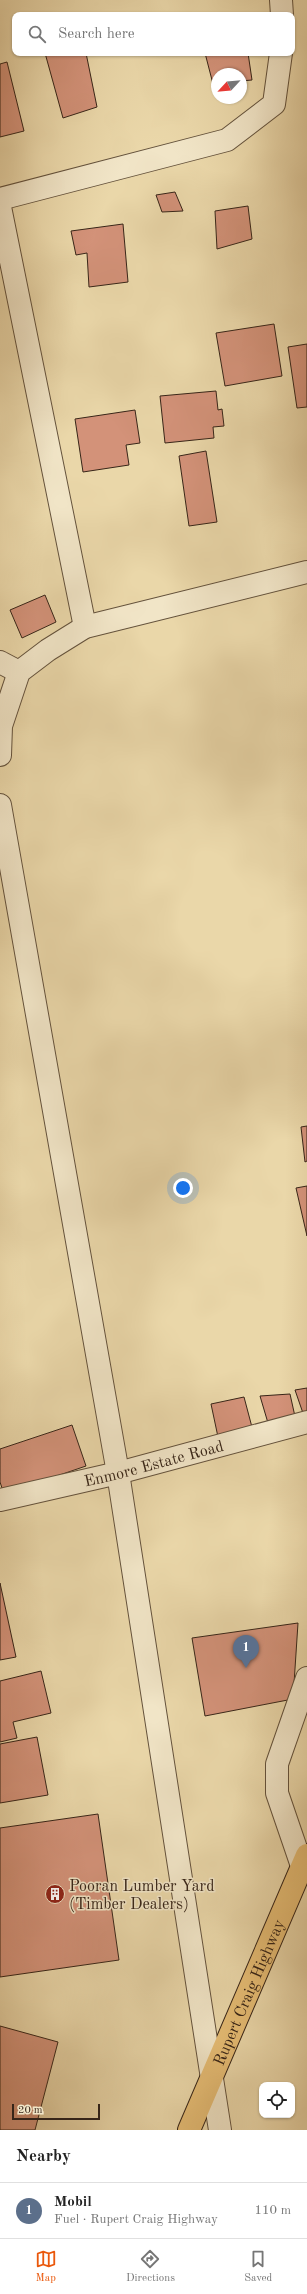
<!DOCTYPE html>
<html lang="en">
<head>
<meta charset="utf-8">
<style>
  :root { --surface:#fff; --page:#f2f2f2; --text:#222; --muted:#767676; --line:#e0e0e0; --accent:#ea580c }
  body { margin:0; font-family:"Old Standard TT",serif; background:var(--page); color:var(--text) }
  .controls { position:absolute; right:12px; bottom:12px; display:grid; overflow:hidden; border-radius:8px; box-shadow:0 1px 3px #0004 }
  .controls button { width:36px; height:36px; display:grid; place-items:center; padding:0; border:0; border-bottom:1px solid var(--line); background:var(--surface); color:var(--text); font:20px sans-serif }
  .compass { position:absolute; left:211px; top:68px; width:36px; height:36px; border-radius:50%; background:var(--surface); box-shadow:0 1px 3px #0004; rotate:244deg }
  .scale { position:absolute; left:12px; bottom:10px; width:88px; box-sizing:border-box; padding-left:4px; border:2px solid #372518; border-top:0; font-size:11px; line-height:14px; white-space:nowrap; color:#372518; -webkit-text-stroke:3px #f1e5c7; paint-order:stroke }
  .you { position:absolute; left:183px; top:1188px; width:14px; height:14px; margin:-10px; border:3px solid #fff; border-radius:50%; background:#1a73e8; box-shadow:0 0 0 6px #1a73e833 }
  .badge { display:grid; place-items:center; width:26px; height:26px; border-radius:50%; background:var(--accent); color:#fff; font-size:13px; font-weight:700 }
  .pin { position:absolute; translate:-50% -33px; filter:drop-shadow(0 1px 2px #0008) }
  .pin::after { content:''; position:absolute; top:21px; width:14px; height:12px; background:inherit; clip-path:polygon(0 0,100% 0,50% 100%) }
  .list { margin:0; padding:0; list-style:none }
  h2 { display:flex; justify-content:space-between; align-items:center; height:52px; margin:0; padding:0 16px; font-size:17px }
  h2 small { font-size:13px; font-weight:400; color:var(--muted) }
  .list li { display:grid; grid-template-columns:26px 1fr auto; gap:12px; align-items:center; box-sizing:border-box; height:56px; padding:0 16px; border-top:1px solid var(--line) }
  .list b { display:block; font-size:15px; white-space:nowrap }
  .list p { margin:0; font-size:13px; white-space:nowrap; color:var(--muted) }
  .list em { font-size:13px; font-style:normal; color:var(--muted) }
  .icon { flex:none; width:22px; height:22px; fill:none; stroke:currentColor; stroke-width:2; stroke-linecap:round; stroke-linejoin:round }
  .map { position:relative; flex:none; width:307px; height:2130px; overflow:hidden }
  .search { position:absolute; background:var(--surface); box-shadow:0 1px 3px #0004; left:12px; right:12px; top:12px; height:44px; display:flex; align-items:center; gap:10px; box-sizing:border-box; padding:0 14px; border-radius:8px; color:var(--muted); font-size:15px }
  .sheet { height:108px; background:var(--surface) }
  nav { display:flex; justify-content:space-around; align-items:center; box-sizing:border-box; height:56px; border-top:1px solid var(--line); background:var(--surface); font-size:11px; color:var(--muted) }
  nav a { display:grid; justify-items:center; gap:2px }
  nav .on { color:var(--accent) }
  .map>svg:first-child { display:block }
  .building { fill:#d39279; stroke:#372518 }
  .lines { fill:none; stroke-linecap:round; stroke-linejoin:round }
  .minor-casing { stroke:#64523c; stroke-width:24 }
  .major-casing { stroke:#372518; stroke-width:24 }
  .minor { stroke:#f1e5c7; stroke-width:22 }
  .major { stroke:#e5bc74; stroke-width:22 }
  .labels { text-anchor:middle; stroke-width:3; stroke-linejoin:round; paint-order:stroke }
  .street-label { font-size:16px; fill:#372518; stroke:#f1e5c7 }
  .poi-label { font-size:16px; fill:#372518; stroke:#f1e5c7; text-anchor:start }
</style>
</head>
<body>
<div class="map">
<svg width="307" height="2130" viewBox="0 0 307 2130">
  <rect width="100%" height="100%" fill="#ead7a9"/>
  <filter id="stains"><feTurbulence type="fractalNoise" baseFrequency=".005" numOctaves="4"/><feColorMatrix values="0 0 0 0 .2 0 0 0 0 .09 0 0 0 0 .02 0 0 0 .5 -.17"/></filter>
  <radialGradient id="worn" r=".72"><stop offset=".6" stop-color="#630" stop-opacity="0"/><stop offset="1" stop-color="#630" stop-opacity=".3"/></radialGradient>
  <g class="building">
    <polygon points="45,53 86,53 97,107 63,118"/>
    <polygon points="205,53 248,53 252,80 241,81 241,74 217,74 217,83 213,84"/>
    <polygon points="7,62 24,131 0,137 0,64"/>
    <polygon points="175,192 183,211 162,212 156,195"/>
    <polygon points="248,206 252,239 217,249 215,211"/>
    <polygon points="123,224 128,282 89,287 87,253 76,255 71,231"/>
    <polygon points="274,324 282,376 225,386 216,333"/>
    <polygon points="307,344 307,407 297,408 288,347"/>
    <polygon points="216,391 218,410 222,409 224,426 213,427 214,438 165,443 160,396"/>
    <polygon points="135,410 140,443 126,445 129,465 83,472 75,419"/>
    <polygon points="206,451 217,522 189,526 179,456"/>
    <polygon points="45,595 56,622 22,638 10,610"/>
    <polygon points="307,1126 307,1161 305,1162 301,1127"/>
    <polygon points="307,1186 307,1236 296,1188"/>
    <polygon points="307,1388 307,1418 305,1419 295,1390"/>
    <polygon points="290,1394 296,1421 268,1423 260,1396"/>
    <polygon points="244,1397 253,1431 218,1437 211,1404"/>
    <polygon points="72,1425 86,1466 4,1494 0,1482 0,1449"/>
    <polygon points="0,1583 16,1657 0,1660"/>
    <polygon points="298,1623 293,1699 205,1716 192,1638"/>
    <polygon points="41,1671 51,1713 13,1722 17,1738 0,1742 0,1681"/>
    <polygon points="37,1737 48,1795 0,1803 0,1744"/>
    <polygon points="98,1814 119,1960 0,1977 0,1828"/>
    <polygon points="0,2026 58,2042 35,2130 0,2130"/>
  </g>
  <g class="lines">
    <g class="minor-casing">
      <g id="minor">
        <polyline points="281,0 282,15"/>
        <polyline points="0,199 227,140 274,104 281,53"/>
        <polyline points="0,207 85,627"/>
        <polyline points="0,662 19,672"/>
        <polyline points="0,755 1,726 19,672 48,650 85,627 307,572"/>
        <polyline points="0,805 118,1473 220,2130"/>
        <path id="s1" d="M0 1500 118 1473 307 1422"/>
        <polyline points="302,1866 277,1793 277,1764 307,1678"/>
      </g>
    </g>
    <g class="major-casing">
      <g id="major">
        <path id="s2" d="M189 2130 307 1855"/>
      </g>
    </g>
    <use href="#minor" class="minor"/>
    <use href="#major" class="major"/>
  </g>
  <defs>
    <g id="building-disc" transform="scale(1)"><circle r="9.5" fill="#8f2418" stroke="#f1e5c7"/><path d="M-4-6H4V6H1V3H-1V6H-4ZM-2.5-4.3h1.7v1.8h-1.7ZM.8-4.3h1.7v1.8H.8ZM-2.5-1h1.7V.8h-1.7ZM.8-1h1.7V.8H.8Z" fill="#fff"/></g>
  </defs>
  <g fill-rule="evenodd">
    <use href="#building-disc" x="55" y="1894"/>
  </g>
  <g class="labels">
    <g class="street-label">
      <text dy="6" stroke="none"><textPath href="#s1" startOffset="158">Enmore Estate Road</textPath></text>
      <text dy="6" stroke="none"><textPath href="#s2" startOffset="150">Rupert Craig Highway</textPath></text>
    </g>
    <g class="poi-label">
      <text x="69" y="1891">Pooran Lumber Yard<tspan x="69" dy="18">(Timber Dealers)</tspan></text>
    </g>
  </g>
  <rect width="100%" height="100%" filter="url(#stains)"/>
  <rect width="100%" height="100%" fill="url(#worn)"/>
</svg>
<div class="controls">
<button><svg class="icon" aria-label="locate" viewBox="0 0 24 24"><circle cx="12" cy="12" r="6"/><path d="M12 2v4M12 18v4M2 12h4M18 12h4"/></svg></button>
</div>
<svg class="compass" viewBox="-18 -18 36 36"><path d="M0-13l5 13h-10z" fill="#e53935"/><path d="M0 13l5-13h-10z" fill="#767676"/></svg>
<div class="scale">20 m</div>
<div class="you"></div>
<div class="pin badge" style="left:246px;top:1668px;background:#5c6f8a">1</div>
<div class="search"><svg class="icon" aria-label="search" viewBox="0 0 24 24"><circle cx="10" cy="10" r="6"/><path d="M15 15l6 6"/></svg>Search here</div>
</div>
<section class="sheet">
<h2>Nearby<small></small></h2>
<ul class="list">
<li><span class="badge" style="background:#5c6f8a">1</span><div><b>Mobil</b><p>Fuel · Rupert Craig Highway</p></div><em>110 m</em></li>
</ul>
</section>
<nav>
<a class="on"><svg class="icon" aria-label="map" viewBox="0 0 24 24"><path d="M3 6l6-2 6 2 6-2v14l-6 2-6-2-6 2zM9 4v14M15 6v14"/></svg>Map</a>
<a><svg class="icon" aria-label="directions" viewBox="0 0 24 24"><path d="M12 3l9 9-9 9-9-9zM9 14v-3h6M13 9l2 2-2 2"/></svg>Directions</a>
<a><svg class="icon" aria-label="saved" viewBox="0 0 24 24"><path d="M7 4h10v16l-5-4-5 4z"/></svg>Saved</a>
</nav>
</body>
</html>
